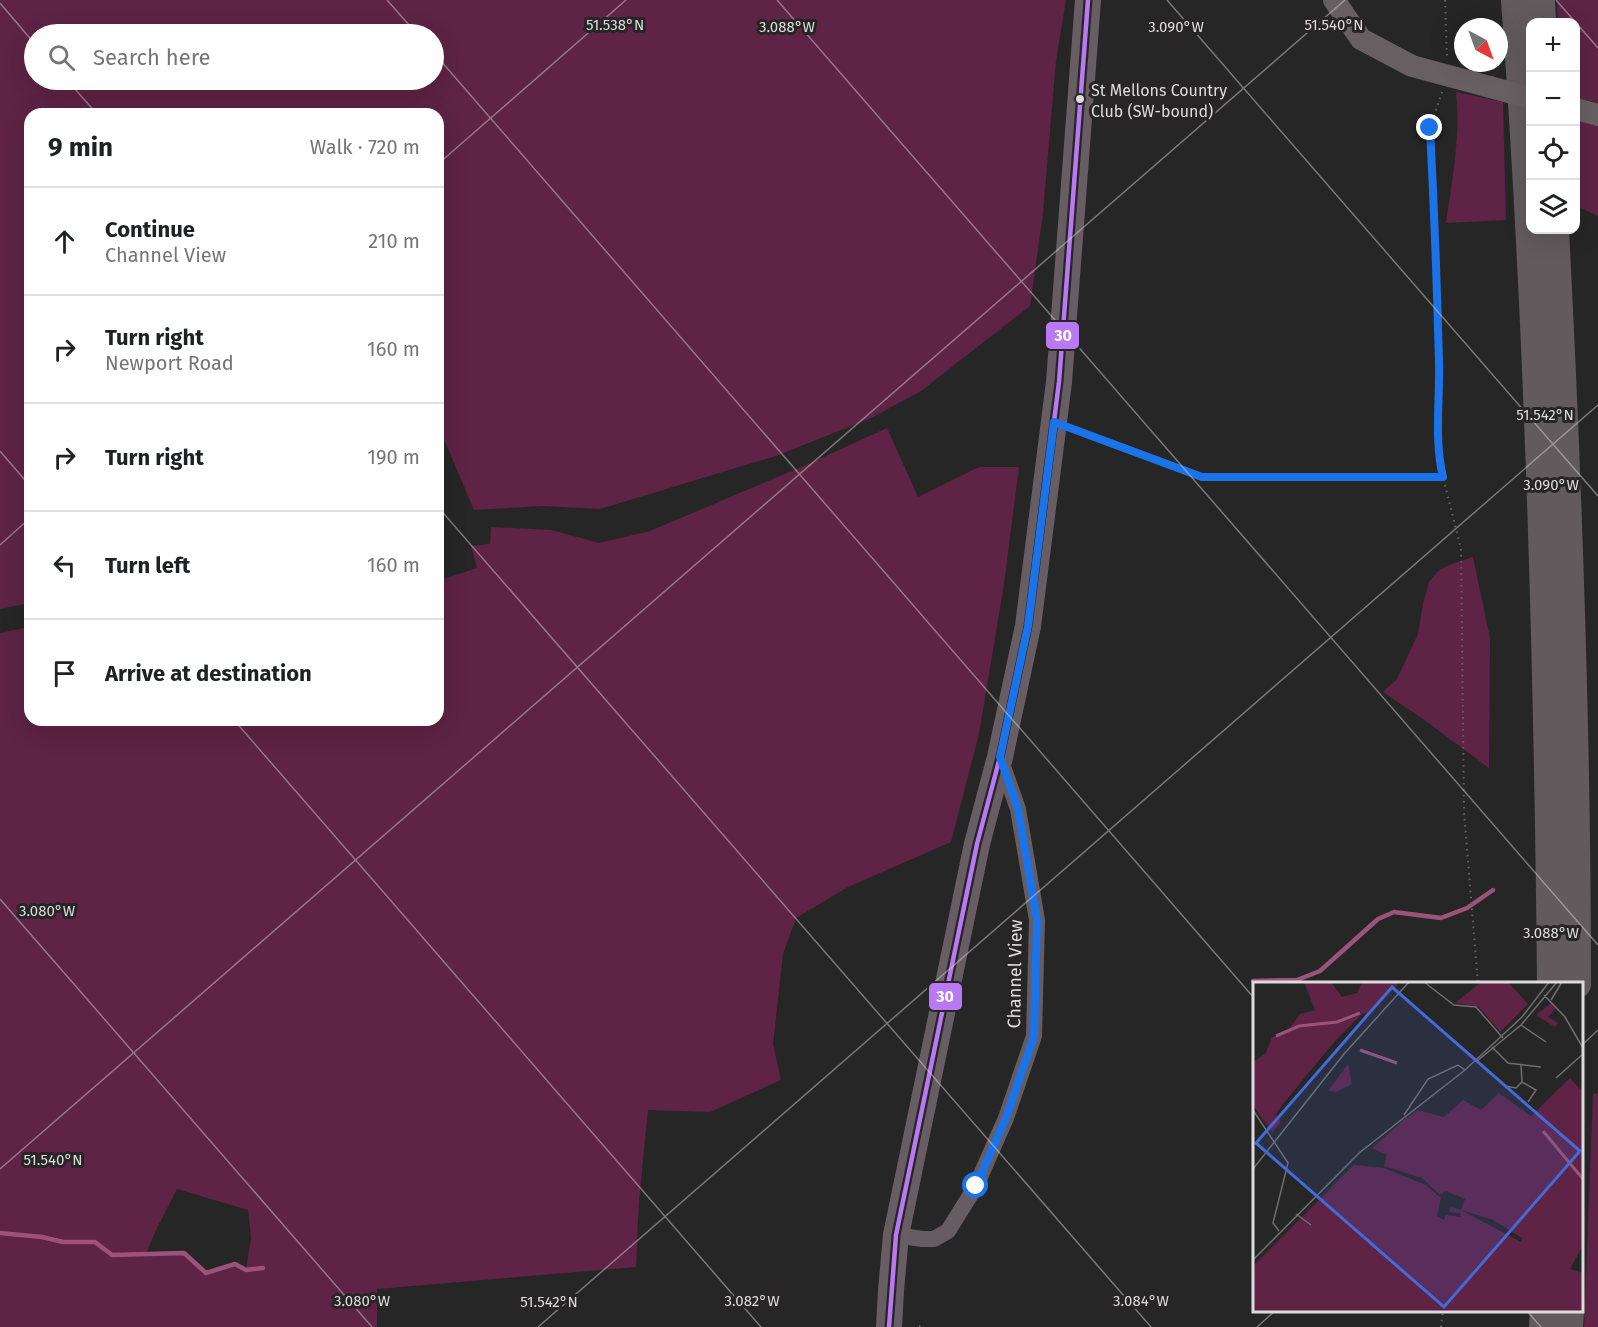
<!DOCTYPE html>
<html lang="en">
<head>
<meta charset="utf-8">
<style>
  :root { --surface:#fff; --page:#f6f6f6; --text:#202124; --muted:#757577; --line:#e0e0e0 }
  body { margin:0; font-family:"Fira Sans",sans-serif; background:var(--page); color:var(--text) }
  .controls { position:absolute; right:18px; top:18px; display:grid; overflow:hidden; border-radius:12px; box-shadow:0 6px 24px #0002 }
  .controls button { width:54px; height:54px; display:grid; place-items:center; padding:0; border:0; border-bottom:2px solid var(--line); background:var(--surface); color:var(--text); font:30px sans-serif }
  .compass { position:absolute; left:1454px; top:18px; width:54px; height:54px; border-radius:50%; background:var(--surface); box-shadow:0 6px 24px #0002; rotate:139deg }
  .stop { position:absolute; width:18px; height:18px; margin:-14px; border:4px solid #1a73e8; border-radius:50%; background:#fff }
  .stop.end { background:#1a73e8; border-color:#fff; box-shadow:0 2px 6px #0008 }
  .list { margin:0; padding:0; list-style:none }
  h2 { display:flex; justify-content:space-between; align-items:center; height:78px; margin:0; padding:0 24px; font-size:26px }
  h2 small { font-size:20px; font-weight:400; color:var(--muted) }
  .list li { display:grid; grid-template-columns:39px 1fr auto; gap:18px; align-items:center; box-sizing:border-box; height:108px; padding:0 24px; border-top:2px solid var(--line) }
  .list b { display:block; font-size:22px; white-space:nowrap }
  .list p { margin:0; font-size:20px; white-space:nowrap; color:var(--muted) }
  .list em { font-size:20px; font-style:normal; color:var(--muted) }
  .icon { flex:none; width:33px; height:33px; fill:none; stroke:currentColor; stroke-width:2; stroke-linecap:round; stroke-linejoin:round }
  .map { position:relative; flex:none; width:1598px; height:1327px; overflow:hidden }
  .search { position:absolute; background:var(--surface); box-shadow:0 6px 24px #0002; left:24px; top:24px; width:420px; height:66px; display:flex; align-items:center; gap:15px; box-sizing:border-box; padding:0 21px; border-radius:33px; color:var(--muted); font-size:22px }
  .panel { position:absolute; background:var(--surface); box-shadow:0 6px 24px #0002; left:24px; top:108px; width:420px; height:618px; border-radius:18px }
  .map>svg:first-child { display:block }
  .green { fill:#5e2345; fill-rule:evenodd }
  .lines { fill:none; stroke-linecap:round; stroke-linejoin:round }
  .stream { stroke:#9b5379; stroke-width:4.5 }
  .path { stroke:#686264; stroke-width:2; stroke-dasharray:1.5 4.5; stroke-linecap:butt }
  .street { stroke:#665d62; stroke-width:16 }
  .secondary { stroke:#685f63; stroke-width:22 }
  .primary { stroke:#675d62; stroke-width:26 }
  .highway { stroke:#615b5d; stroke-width:30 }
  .secondary-bridge { stroke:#685f63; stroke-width:22 }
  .bus-1-casing { stroke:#282526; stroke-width:9 }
  .bus-1 { stroke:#b879f2; stroke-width:4.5 }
  .route { stroke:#1a73e8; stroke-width:8 }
  .ticks { fill:none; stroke:#dddbdc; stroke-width:1.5; stroke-opacity:0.45 }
  .bus-dot { fill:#dddbdc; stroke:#282526; stroke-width:2 }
  .labels { text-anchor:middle; stroke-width:6; stroke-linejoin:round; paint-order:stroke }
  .bus-label { font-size:16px; fill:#dddbdc; stroke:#282526; text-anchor:start }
  .street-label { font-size:18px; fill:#dddbdc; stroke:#282526 }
  .inset-river { fill:none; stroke:#9b5379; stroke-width:3 }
  .inset-road { fill:none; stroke:#706e6f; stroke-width:1.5 }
  .view { fill:#436ad9; fill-opacity:0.15; stroke:#436ad9; stroke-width:3 }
  .inset-edge { fill:none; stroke:#dddbdc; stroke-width:3 }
  .ticks-label { font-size:15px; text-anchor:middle; fill:#dddbdc; stroke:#282526; stroke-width:6; stroke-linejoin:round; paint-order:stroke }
  .line-badge { stroke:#282526; stroke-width:2 }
  .badge-label { font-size:16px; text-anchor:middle; font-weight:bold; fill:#fff }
</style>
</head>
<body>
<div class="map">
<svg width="1598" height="1327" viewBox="0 0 1598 1327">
  <rect width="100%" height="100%" fill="#272626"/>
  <g class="green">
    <path d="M0 0H1066L1056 61 1043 213 1030 306 921 391 871 418 776 456 600 509 542 506 474 510 447 446 438 432V114H30V603L0 609ZM34 34H434V80H34Z"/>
    <polygon points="1557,0 1598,0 1598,103 1576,98 1576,22 1558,22"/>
    <path d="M1456 92 1503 102 1506 220 1446 223C1452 181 1461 134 1456 92Z"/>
    <polygon points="1576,118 1598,123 1598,216 1576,206"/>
    <path d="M887 428 918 497 979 467H1019L1004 584 979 734 951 842 848 887 796 918 783 954 773 1044 781 1080 710 1112 648 1110 639 1201 636 1267 377 1289V1327H0V633L30 627V720H438V581L477 568 471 546 490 544 491 527 552 530 599 543 650 531 806 465ZM177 1189 248 1210 251 1238 246 1269 235 1264 206 1273 184 1253 146 1254 156 1230Z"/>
    <polygon points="1473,557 1490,638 1489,768 1423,719 1383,692 1397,679 1418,634 1423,604 1429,582 1438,571 1449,565"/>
    <polygon points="1598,1093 1598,1327 1584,1327 1593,1094"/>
  </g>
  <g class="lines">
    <g class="stream">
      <polyline points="1253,981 1297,980 1320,971 1378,919 1394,912 1441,918 1467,908 1493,890"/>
      <polyline points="0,1233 42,1237 63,1242 95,1242 112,1255 184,1253 206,1273 235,1264 246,1270 263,1268"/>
    </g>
    <g class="path">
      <polyline points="1445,0 1447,57"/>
      <polyline points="1442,92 1430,128 1435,218 1439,375 1438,457 1461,549 1464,812 1478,984"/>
      <polyline points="1073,429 1202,477 1443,476"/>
      <polyline points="919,1326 922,1327"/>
      <polyline points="1441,1327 1443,1310"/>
    </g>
    <polyline class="street" points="896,1235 922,1239 934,1239 948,1231 976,1186 1006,1118 1034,1036 1037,920 1018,809 1000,758"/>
    <g class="secondary">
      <polyline points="1334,0 1361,39 1412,66 1490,87"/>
      <polyline points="1576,109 1598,115"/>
    </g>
    <polyline class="primary" points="889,1327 891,1290 896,1235 977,844 1000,757 1028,626 1059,382 1088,0"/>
    <g class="highway">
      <path d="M1516 0C1540 327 1549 656 1552 984"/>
      <polyline points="1540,0 1541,22"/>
      <path d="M1554 230C1567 480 1576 732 1576 984"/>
      <polyline points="1544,1327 1545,1310"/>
      <polyline points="1568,1327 1569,1310"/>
    </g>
    <polyline class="secondary-bridge" points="1490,87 1530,98"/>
    <g class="bus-1-casing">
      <polyline id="bus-1" points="889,1327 896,1235 977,844 1000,757 1028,626 1059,382 1088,0"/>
    </g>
    <use href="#bus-1" class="bus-1"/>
  </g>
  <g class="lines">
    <path class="route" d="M976 1186 1006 1118 1034 1036 1037 920 1018 809 1000 757 1028 626 1054 422 1202 477H1443C1434 440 1440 400 1439 362 1437 284 1434 206 1430 128"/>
  </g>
  <path class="ticks" d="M387 0 417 34M777 0 1598 945M1167 0 1598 496M1556 0 1598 48M0 3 34 43M434 53 1254 998M67 80 97 114M438 164 626 0M0 451 30 486M438 507 1151 1327M0 545 30 518M234 720 761 1327M0 899 372 1327M1582 1045 1598 1030M0 1169 1345 0M1526 1310 1541 1327M538 1327 1598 405M1257 1327 1276 1310"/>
  <circle class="bus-dot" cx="1080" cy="99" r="5"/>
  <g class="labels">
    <g class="bus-label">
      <text x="1091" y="96">St Mellons Country<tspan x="1091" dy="21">Club (SW-bound)</tspan></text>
    </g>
    <g class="street-label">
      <text transform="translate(1015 974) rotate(-89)" y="6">Channel View</text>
    </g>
  </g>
  <g transform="translate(1253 982)">
    <rect width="330" height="330" fill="#272626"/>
    <path d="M51 0H78L89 15 104 11 109 0H147L116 33 110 31 82 59 30 122 23 132 28 140 19 151 0 123V80L13 71 19 55 34 50 47 32 62 28ZM255 0 275 22 247 50 226 25 202 21 227 1ZM298 21 303 26 295 35 305 41 302 45 283 33ZM95 82 99 102 83 110 75 109ZM317 96 327 107 330 105V263L317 287 330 291V330H0V284L101 183 131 186 173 203 188 216 184 234 191 238 193 233 208 235 207 231 196 230 198 225 208 228 212 217 193 209 187 213 169 196 131 184 134 173 119 166 151 138 165 128 191 135 210 118 228 128 246 111 278 134ZM208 228 240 238 269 256 268 260Z" fill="#5e2345" fill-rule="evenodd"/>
    <path class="inset-river" d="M23 54 46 44 84 40 107 31M107 68 144 81M290 149 330 197"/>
    <path class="inset-road" d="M171 0 201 23 223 25 250 56M291 13 312 35 330 66M298 18 309 0M268 43 293 60M239 65 255 81 288 85M224 79 268 43 304 0M303 96 330 72M269 100 283 108 275 120M252 104 263 106 269 100 268 83M0 128 35 181 20 241 26 249M151 133 175 97 205 83 212 88M0 187 91 72 156 0M43 232 58 243M0 278 106 171 212 88 269 35 296 0"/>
    <path class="view" d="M139 5 327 169 191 325 3 161Z"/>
    <rect width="330" height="330" class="inset-edge"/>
  </g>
  <g class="ticks-label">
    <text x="615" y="30">51.538°N</text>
    <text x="1334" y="30">51.540°N</text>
    <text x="787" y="32">3.088°W</text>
    <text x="1176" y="32">3.090°W</text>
    <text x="1545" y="420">51.542°N</text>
    <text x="1551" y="490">3.090°W</text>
    <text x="47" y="916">3.080°W</text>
    <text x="1551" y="938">3.088°W</text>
    <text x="53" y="1165">51.540°N</text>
    <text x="362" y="1306">3.080°W</text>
    <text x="752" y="1306">3.082°W</text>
    <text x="1141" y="1306">3.084°W</text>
    <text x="549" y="1307">51.542°N</text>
  </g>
  <g class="line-badge">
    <rect x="1045" y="321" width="35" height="29" rx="6" fill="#b879f2"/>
    <rect x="928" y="982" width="35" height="29" rx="6" fill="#b879f2"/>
  </g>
  <g class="badge-label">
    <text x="1063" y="341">30</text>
    <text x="945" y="1002">30</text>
  </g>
</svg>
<div class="controls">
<button>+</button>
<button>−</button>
<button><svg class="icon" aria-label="locate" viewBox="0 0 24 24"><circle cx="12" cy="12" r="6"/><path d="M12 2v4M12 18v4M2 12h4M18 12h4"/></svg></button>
<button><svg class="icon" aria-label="layers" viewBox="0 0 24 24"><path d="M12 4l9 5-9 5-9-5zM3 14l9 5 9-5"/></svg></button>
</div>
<svg class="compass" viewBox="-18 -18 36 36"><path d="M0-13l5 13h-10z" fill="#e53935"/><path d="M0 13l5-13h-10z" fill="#757577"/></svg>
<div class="stop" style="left:976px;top:1186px"></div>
<div class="stop end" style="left:1430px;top:128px"></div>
<div class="search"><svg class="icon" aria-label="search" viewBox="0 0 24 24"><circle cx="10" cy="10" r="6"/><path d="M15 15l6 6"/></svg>Search here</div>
<section class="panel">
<h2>9 min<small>Walk · 720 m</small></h2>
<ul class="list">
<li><svg class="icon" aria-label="ahead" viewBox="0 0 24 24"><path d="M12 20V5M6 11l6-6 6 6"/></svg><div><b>Continue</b><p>Channel View</p></div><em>210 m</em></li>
<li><svg class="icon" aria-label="right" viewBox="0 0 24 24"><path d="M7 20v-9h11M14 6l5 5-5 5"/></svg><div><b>Turn right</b><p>Newport Road</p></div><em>160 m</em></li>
<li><svg class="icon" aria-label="right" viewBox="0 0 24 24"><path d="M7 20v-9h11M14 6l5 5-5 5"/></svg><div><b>Turn right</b></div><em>190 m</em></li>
<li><svg class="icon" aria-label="left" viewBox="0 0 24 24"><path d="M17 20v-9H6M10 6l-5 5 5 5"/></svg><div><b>Turn left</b></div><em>160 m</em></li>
<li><svg class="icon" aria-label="arrive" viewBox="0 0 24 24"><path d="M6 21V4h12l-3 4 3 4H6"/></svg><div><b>Arrive at destination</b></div></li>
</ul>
</section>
</div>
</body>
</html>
